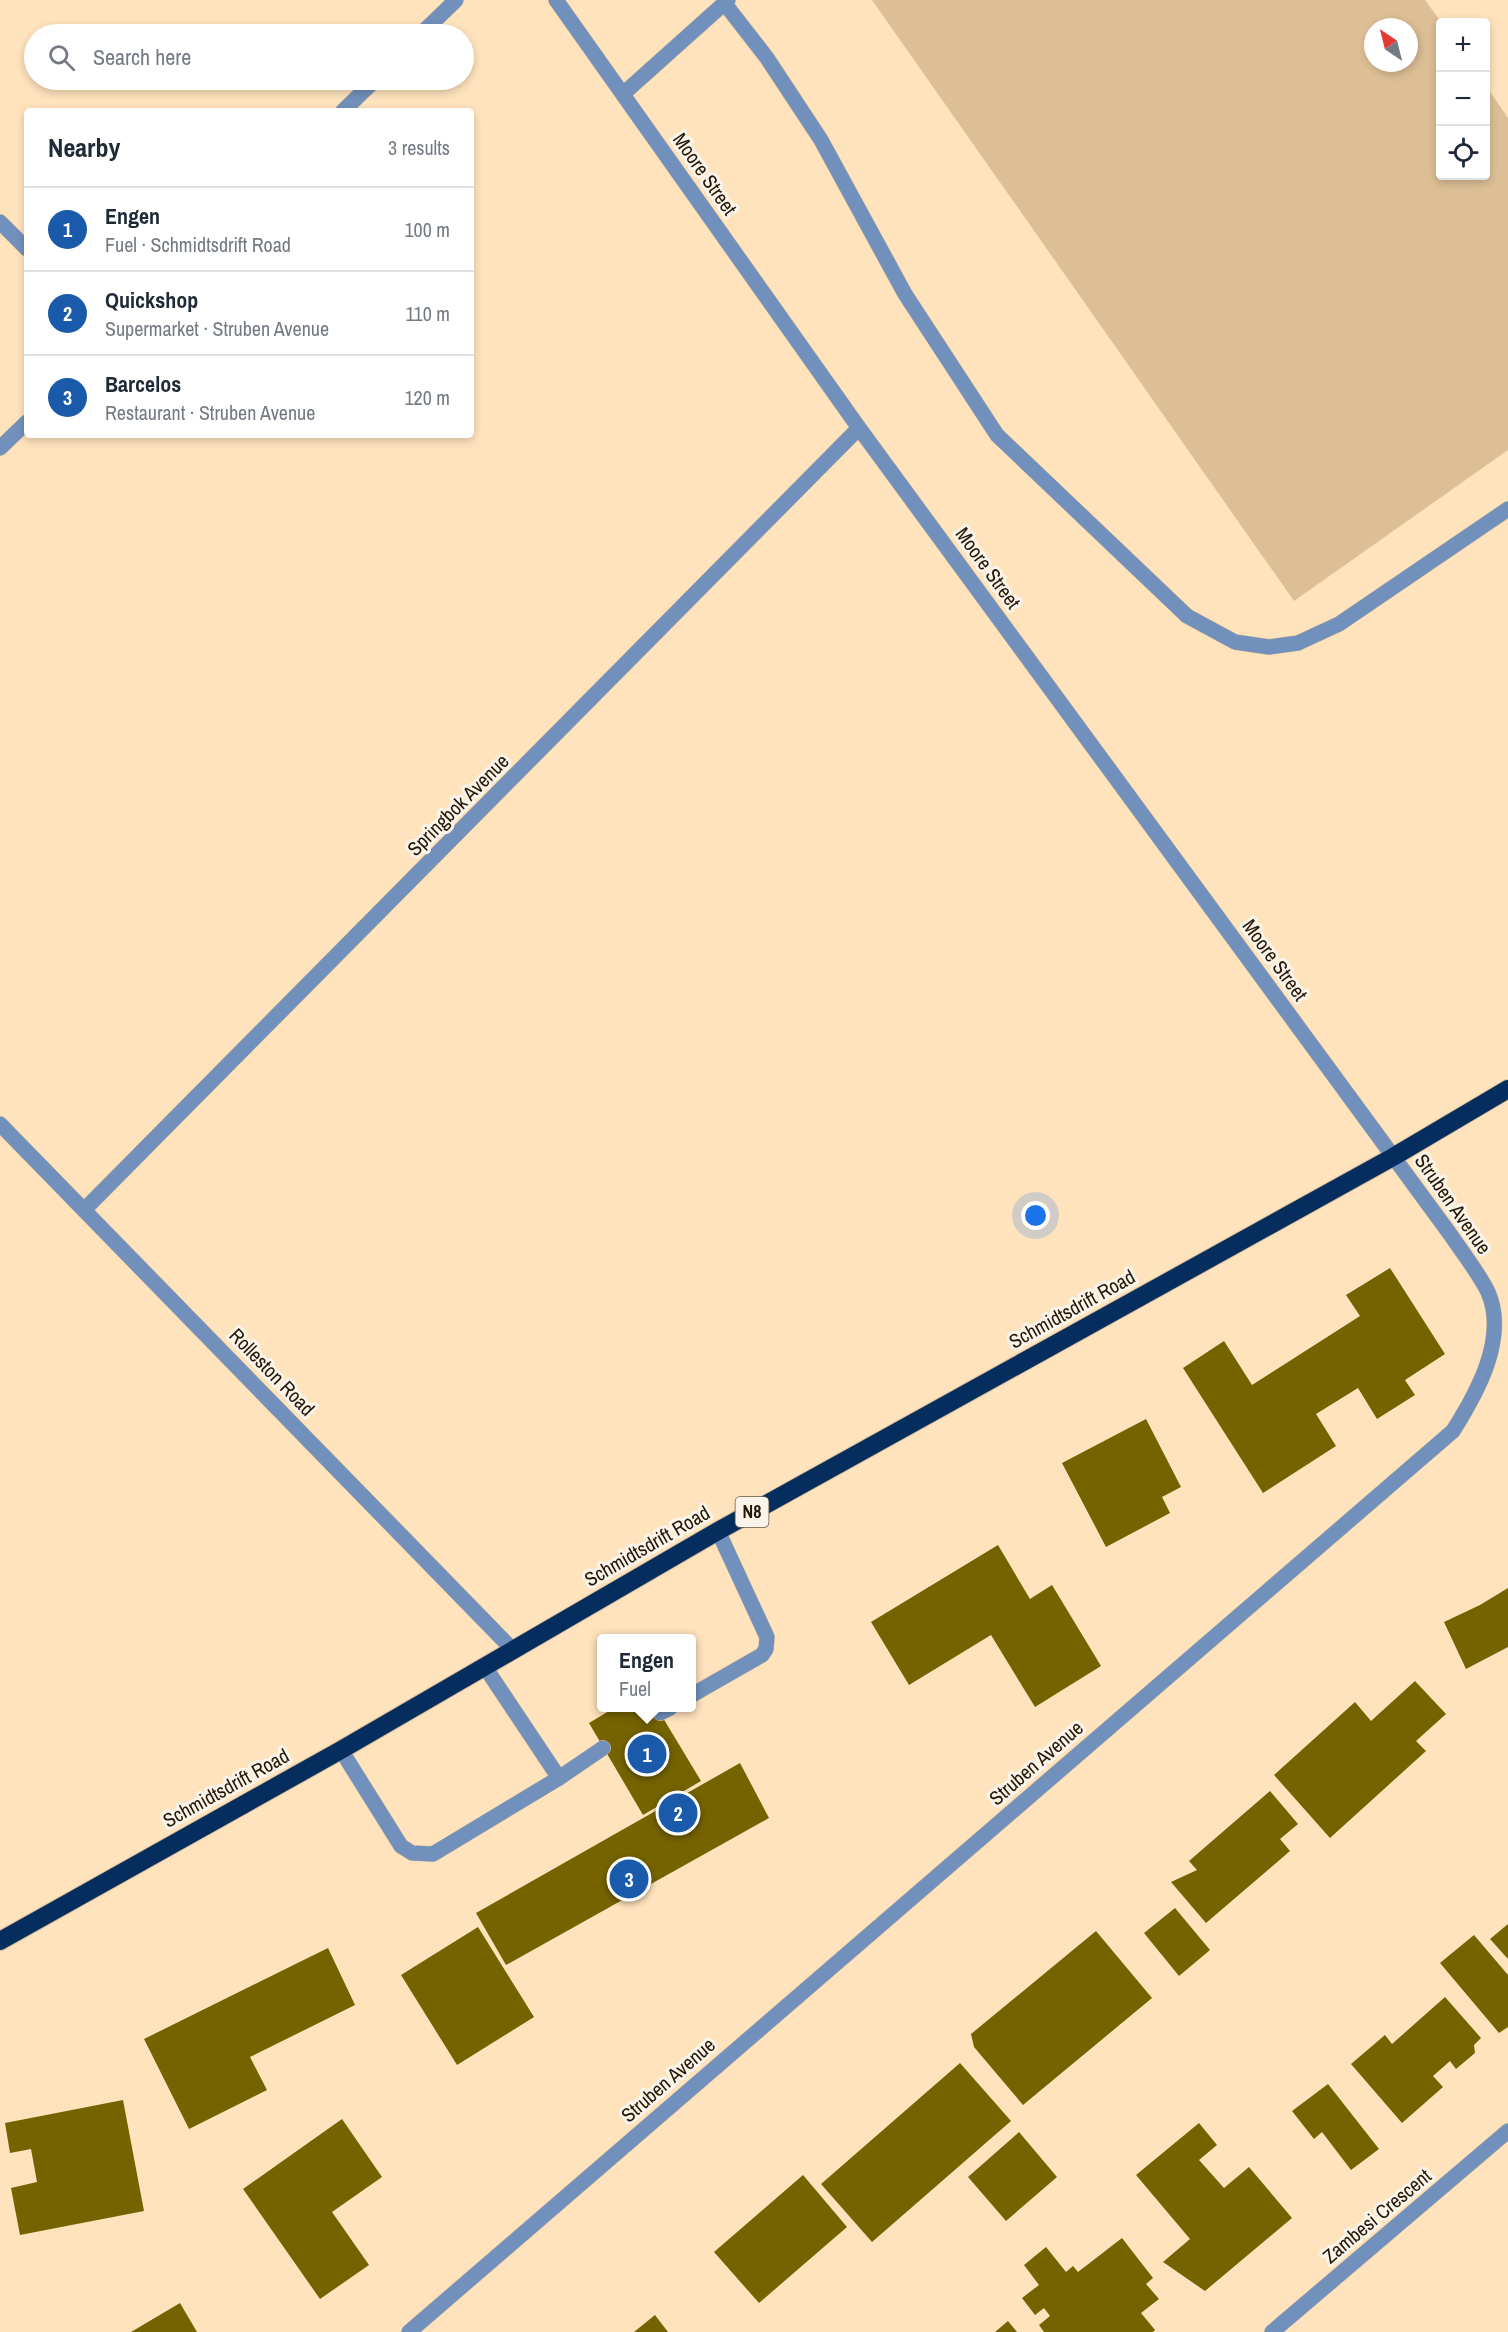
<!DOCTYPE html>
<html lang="en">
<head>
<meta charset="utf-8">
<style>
  :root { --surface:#fff; --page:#f2f2f3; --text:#1f2937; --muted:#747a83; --line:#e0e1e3; --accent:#195aaa }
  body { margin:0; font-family:"Archivo Narrow",sans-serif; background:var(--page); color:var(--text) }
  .controls { position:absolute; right:18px; top:18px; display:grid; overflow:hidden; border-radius:6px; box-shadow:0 3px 9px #0003 }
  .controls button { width:54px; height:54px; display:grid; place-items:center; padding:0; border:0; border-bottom:2px solid var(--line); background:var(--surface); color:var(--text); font:30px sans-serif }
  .compass { position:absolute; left:1364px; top:18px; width:54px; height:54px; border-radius:50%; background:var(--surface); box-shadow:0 3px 9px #0003; rotate:325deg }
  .you { position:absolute; left:1036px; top:1216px; width:21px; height:21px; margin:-15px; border:4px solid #fff; border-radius:50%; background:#1a73e8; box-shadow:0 0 0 9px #1a73e833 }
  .badge { display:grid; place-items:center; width:39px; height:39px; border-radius:50%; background:var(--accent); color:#fff; font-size:20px; font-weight:700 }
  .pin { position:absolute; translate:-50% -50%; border:3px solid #fff; box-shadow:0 2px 6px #0006 }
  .popup { position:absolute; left:597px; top:1634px; width:99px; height:78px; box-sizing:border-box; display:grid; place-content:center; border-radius:6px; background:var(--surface); filter:drop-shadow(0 2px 4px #0005); font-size:20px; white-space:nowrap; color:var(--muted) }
  .popup b { font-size:22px; color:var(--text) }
  .popup::after { content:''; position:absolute; left:50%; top:100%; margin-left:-12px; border:12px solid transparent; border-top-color:var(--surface) }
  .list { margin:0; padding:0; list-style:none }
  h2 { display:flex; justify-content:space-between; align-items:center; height:78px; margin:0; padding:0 24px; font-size:26px }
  h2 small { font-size:20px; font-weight:400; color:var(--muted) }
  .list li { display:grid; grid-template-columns:39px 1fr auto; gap:18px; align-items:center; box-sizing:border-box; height:84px; padding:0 24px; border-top:2px solid var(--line) }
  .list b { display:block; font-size:22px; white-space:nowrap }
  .list p { margin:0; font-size:20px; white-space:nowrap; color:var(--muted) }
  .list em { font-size:20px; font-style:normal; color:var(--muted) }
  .icon { flex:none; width:33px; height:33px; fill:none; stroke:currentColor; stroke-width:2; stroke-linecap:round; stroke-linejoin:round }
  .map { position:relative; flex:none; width:1508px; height:2332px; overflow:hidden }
  .search { position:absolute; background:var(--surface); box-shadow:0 3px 9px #0003; left:24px; top:24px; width:450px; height:66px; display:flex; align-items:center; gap:15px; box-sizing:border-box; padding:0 21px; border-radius:33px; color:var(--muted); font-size:22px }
  .panel { position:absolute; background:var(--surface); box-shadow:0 3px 9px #0003; left:24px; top:108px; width:450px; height:330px; border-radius:6px }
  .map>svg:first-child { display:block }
  .green { fill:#ddbf95; fill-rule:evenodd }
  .building { fill:#756300 }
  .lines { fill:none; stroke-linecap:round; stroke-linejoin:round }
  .lane-casing { stroke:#d8be9c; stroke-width:16 }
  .street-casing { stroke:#d8be9c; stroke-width:16 }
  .highway-casing { stroke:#d8be9c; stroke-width:20 }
  .lane { stroke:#7191bc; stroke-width:15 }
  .street { stroke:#7191bc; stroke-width:15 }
  .highway { stroke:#052e5f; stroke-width:18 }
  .labels { text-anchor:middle; stroke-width:6; stroke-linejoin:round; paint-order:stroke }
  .shield { fill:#fbf4ea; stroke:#645a4a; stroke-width:1.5 }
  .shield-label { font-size:18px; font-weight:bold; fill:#241805 }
  .street-label { font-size:20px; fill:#241805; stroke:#fbf4ea }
</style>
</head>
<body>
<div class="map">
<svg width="1508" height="2332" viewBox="0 0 1508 2332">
  <rect width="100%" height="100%" fill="#ffe3bd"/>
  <path class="green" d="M872 0H1425L1441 22 1440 176H1486V86L1508 118V450L1294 601ZM1373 27H1409V63H1373Z"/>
  <g class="building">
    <polygon points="1390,1268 1445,1354 1405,1380 1415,1395 1377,1419 1358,1388 1316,1414 1336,1446 1263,1493 1183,1368 1224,1341 1252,1385 1360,1316 1346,1295"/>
    <polygon points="1146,1419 1181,1487 1162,1497 1170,1513 1106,1547 1062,1463"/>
    <polygon points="998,1545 1030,1599 1052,1585 1101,1666 1035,1707 991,1635 909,1685 871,1622"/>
    <polygon points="1508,1588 1508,1647 1466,1669 1444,1622 1480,1605"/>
    <polygon points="1415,1681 1446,1714 1416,1741 1426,1751 1330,1838 1274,1775 1355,1702 1371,1721"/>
    <polygon points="614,1708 657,1708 701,1781 643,1815 589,1723"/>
    <polygon points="740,1763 769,1818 506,1965 476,1913"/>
    <polygon points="1270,1791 1298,1824 1280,1839 1290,1851 1206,1923 1171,1882 1197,1870 1189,1861"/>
    <polygon points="1175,1908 1210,1950 1179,1976 1144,1933"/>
    <polygon points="1508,1924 1508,1959 1490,1939"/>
    <polygon points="478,1927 534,2017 457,2065 401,1975"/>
    <polygon points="1096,1931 1152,1998 1023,2105 974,2047 971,2034"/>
    <polygon points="1474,1935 1508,1975 1508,2027 1499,2033 1440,1963"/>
    <polygon points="328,1948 355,2005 250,2057 267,2090 189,2129 144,2039"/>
    <polygon points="1445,1997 1481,2038 1474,2045 1475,2053 1456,2069 1450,2061 1433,2076 1443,2087 1402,2123 1351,2064 1385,2035 1392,2044"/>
    <polygon points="960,2063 1011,2121 872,2242 821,2184"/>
    <polygon points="1328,2084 1379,2149 1351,2170 1322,2132 1314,2139 1292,2111"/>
    <polygon points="123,2100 144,2211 20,2235 11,2188 37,2182 31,2149 10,2153 5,2123"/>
    <polygon points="342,2119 382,2177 332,2212 369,2265 320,2299 243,2189"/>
    <polygon points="1199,2123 1217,2145 1199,2160 1224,2188 1249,2167 1292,2218 1205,2291 1163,2262 1190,2239 1136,2175"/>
    <polygon points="1019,2132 1057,2177 1006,2221 968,2177"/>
    <polygon points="803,2175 847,2227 759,2303 714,2252"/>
    <polygon points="1122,2238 1153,2278 1146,2284 1159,2299 1141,2313 1155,2330 1153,2332 1044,2332 1039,2325 1050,2316 1044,2308 1035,2315 1022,2298 1039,2285 1024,2265 1046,2247 1066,2272 1073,2266 1078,2272"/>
    <polygon points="180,2303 197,2332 131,2332"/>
    <polygon points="655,2315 668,2332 634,2332"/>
    <polygon points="1008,2321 1017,2332 995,2332"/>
  </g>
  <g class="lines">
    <g class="lane-casing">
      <g id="lane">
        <polyline points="725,4 767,58 821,140 905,294 997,435 1187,616 1235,642 1269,647 1298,643 1339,624 1508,509"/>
        <polyline points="623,94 728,0"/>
        <polyline points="485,1667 559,1778"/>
        <polyline points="692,1695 762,1655 766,1649 767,1637 718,1531"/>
        <polyline points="660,1713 670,1708"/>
        <polyline points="341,1750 401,1846 412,1853 433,1854 559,1778 603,1748"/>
      </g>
    </g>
    <g class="street-casing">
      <g id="street">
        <polyline points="421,34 456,0"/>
        <polyline points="343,111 375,80"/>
        <polyline points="0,222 27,249"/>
        <polyline points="0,448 27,422"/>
        <polyline points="0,1124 513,1650"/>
        <polyline points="84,1210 859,428"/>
        <path d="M409 2332 1453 1431C1477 1393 1508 1338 1488 1292 1478 1272 1463 1253 1450 1234L859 428 556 0"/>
        <polyline points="1272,2332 1508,2131"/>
      </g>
    </g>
    <g class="highway-casing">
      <polyline id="highway" points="0,1941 341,1750 718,1531 1393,1157 1508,1089"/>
    </g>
    <use href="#lane" class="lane"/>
    <use href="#street" class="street"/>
    <use href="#highway" class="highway"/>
  </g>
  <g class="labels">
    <rect class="shield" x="735.5" y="1497" width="33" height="30" rx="4.5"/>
    <g class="shield-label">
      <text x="752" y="1518">N8</text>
    </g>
    <g class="street-label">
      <text transform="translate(705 174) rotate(55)" y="7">Moore Street</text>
      <text transform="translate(988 568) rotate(54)" y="7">Moore Street</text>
      <text transform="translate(458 805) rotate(-45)" y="7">Springbok Avenue</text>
      <text transform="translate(1275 960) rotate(54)" y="7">Moore Street</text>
      <text transform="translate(1453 1204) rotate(55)" y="7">Struben Avenue</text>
      <text transform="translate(1072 1309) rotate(-29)" y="7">Schmidtsdrift Road</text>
      <text transform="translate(272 1372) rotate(46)" y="7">Rolleston Road</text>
      <text transform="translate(647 1546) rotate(-30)" y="7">Schmidtsdrift Road</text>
      <text transform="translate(1036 1763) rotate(-41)" y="7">Struben Avenue</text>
      <text transform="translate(226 1788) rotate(-29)" y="7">Schmidtsdrift Road</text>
      <text transform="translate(668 2080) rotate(-41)" y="7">Struben Avenue</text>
      <text transform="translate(1377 2216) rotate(-40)" y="7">Zambesi Crescent</text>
    </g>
  </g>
</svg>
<div class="controls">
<button>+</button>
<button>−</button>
<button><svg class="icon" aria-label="locate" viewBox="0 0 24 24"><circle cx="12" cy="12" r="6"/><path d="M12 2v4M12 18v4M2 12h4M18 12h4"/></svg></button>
</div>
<svg class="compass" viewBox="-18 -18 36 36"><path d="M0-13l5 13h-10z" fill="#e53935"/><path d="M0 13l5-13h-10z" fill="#747a83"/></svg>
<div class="you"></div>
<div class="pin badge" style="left:647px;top:1754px">1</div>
<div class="popup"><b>Engen</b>Fuel</div>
<div class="pin badge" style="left:678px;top:1813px">2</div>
<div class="pin badge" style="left:629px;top:1879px">3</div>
<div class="search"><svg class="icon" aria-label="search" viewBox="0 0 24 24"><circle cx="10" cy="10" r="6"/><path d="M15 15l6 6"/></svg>Search here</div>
<section class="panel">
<h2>Nearby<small>3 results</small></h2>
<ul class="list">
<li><span class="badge">1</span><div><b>Engen</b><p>Fuel · Schmidtsdrift Road</p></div><em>100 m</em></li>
<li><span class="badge">2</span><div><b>Quickshop</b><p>Supermarket · Struben Avenue</p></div><em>110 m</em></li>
<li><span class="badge">3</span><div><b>Barcelos</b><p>Restaurant · Struben Avenue</p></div><em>120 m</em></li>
</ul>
</section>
</div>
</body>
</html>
